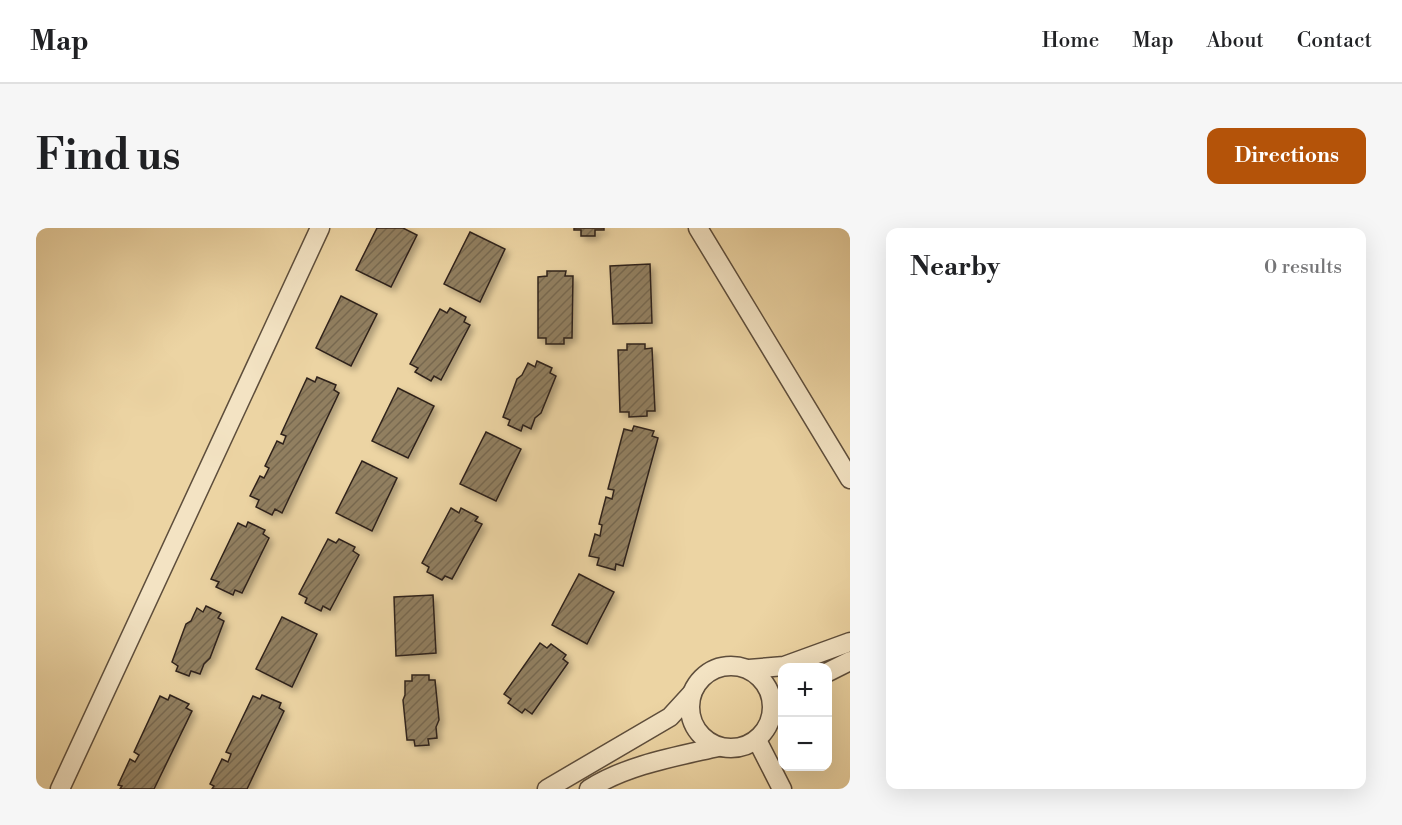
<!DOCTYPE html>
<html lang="en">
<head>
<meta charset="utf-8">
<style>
  :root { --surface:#fff; --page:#f6f6f6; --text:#202124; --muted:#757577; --line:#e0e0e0; --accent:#b45309 }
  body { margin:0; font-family:"Libre Bodoni",serif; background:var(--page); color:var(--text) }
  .controls { position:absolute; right:18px; bottom:18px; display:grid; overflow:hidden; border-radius:12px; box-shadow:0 6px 24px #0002 }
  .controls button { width:54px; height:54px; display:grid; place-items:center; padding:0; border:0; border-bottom:2px solid var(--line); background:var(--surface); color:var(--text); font:30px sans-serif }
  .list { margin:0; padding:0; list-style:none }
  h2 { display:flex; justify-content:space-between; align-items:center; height:78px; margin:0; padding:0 24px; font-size:26px }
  h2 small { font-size:20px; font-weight:400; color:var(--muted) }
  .map { position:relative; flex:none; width:814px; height:561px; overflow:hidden; border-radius:12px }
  header { display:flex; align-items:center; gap:36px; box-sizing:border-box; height:84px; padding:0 30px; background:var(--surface); border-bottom:2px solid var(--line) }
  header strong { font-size:28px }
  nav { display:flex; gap:33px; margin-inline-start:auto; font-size:21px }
  .intro { display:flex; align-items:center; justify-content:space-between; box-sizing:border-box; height:144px; padding:0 36px }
  h1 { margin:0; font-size:42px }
  .button { padding:15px 27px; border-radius:12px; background:var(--accent); color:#fff; font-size:21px; font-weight:700 }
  main { display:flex; gap:36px; padding:0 36px }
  aside { flex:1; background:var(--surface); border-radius:12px; box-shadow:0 6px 24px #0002 }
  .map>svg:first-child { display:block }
  .building { fill:url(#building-hatch); stroke:#2f221a; stroke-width:1.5; filter:url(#shadow) }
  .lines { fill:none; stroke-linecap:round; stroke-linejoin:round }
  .minor-casing { stroke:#5e4e3c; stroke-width:21 }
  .minor { stroke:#f3e3c3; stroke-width:18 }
</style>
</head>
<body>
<header>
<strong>Map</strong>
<nav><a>Home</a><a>Map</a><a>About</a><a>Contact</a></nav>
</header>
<div class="intro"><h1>Find us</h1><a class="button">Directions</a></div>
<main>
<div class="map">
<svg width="814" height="561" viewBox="0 0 814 561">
  <defs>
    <pattern id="building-hatch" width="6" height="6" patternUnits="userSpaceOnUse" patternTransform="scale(1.5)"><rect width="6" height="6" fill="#917f61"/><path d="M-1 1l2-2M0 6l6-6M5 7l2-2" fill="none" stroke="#77684f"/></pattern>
    <filter id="shadow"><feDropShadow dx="4" dy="4" stdDeviation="3" flood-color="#0004"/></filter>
  </defs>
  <rect width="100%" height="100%" fill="#ecd4a3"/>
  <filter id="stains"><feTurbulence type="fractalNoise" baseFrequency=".00333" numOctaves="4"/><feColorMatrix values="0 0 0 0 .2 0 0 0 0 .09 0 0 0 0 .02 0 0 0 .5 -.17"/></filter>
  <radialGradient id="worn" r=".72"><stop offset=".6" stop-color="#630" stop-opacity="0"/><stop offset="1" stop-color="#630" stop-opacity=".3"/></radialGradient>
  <g class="building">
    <polygon points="341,0 367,0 381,7 355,59 320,42"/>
    <polygon points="538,0 568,0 568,2 559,2 559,8 545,8 545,2 538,2"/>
    <polygon points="434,4 469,21 444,74 408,56"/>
    <polygon points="614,36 616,95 577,96 574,38"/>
    <polygon points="511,43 530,43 529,48 537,48 536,110 528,110 528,116 510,116 510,110 502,110 502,49 511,48"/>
    <polygon points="305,68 341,86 315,138 280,120"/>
    <polygon points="414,80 430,89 428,94 434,97 405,152 398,148 395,153 379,144 382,140 374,136 404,81 411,85"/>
    <polygon points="591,116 609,116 609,121 616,120 619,183 611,183 611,188 593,189 593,184 584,184 582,122 591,122"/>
    <polygon points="501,133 516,140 514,145 520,148 505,185 499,190 495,201 487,197 485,203 472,197 474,192 467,189 481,151 486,147 492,135 499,139"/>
    <polygon points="281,149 300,157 298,162 303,165 246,285 239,281 236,287 220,279 223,272 214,268 224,248 228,250 233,240 229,238 241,213 247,216 250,208 245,206 271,150 279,154"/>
    <polygon points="362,160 398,178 372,230 336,213"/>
    <polygon points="598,198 618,203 616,208 622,210 587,338 580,336 579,342 561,337 563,330 553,328 559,306 564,308 566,297 563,296 570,269 576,271 578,262 572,261 588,201 596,203"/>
    <polygon points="450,204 485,221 460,273 424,256"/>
    <polygon points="326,233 361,250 336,303 300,285"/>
    <polygon points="415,280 423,285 425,280 442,289 439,293 446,296 416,351 409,348 406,352 391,344 393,339 386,335"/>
    <polygon points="212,294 229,302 227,306 233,310 206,365 199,362 197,367 180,359 183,354 175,351 202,295 210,299"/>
    <polygon points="292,311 300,315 303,311 319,319 317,323 323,327 294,382 287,378 285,383 269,375 271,370 263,366"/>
    <polygon points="543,346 578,364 551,416 516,397"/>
    <polygon points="397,367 400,425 360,428 358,369"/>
    <polygon points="170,378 185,385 182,390 188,393 174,430 168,436 164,446 155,443 153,448 140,443 142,438 136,434 150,396 155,393 161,380 167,384"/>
    <polygon points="246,389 281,406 256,459 220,441"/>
    <polygon points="504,415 511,420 515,416 530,427 527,431 532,435 496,486 489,481 486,485 472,475 475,471 468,466"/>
    <polygon points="376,447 393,447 393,452 399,452 403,492 400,499 401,510 392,511 393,517 379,518 378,512 371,512 367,472 369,467 369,453 376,453"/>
    <polygon points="134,467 153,476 150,480 156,483 118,561 84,561 86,558 82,557 94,531 99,534 103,527 98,524 124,468 132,472"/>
    <polygon points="226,467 245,475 243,480 248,483 211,561 176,561 178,558 174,556 186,531 192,534 195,526 190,524 217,468 224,471"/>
  </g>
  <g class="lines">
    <g class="minor-casing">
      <g id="minor">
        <polyline points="662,0 814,251"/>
        <circle cx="695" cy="479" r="41"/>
        <polyline points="713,441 748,438 814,414"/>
        <polyline points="792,444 814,433"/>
        <polyline points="721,512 746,561"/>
        <polyline points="24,561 284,0"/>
        <polyline points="511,561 634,489 656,465"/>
        <path d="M553 561C591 537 638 529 682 519"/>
      </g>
    </g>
    <use href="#minor" class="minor"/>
  </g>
  <rect width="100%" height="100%" filter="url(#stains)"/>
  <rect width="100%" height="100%" fill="url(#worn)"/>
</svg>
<div class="controls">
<button>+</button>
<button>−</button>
</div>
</div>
<aside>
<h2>Nearby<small>0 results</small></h2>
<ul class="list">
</ul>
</aside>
</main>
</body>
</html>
